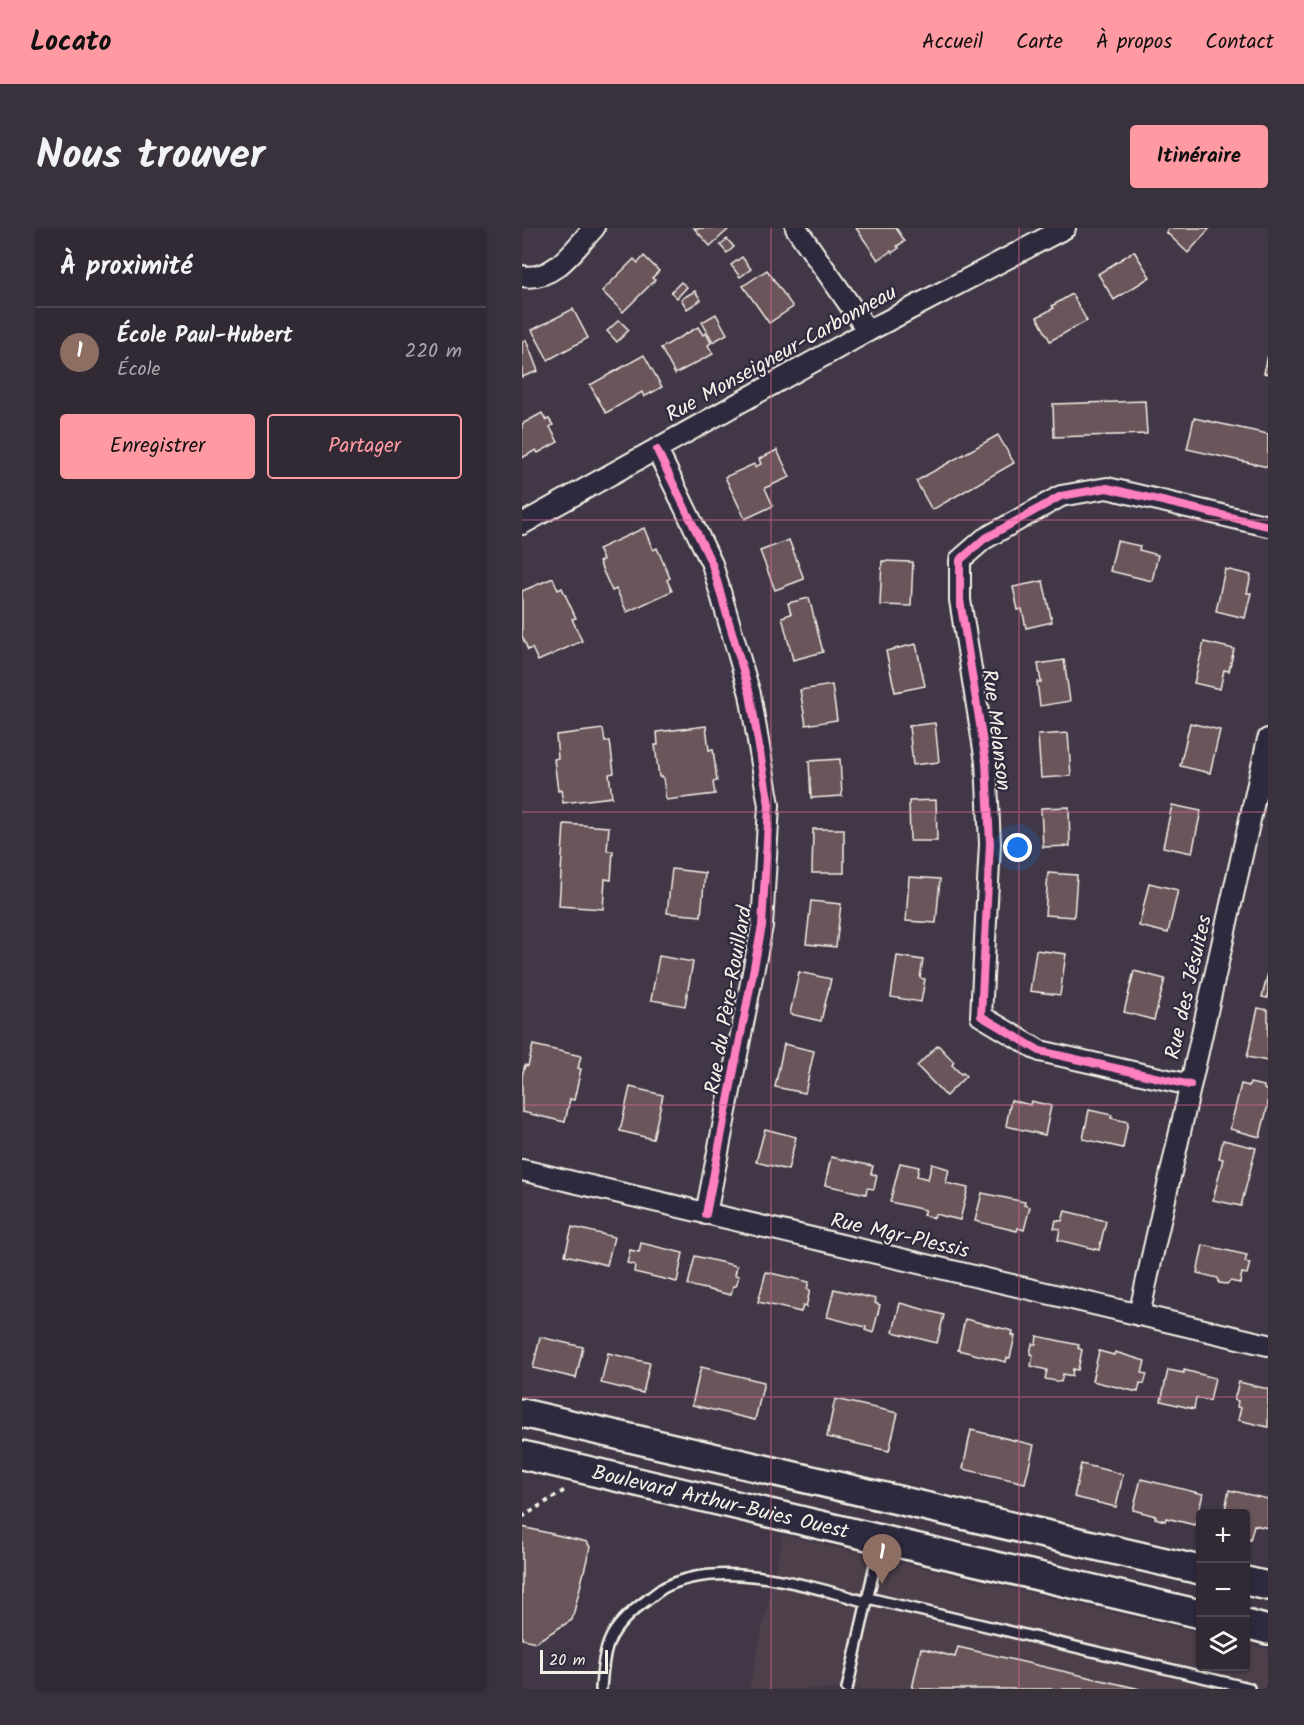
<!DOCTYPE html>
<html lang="fr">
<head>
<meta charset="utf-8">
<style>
  :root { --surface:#312934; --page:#39313c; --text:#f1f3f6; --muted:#a8a6ac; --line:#4c454f; --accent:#ff9aa2 }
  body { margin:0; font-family:Kalam,sans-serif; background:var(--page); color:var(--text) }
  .controls { position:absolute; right:18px; bottom:18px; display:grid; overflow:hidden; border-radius:6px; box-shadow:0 2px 4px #0004 }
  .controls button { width:54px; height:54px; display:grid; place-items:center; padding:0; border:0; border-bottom:2px solid var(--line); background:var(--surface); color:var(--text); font:30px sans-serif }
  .scale { position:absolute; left:18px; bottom:15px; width:68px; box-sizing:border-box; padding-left:6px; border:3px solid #f4f1e8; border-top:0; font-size:16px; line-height:21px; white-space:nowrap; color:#f4f1e8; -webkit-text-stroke:4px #2f2a3d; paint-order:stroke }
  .you { position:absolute; left:496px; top:620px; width:21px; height:21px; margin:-15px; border:4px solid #fff; border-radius:50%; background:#1a73e8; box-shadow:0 0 0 9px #1a73e833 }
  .badge { display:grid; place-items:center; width:39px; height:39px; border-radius:50%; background:var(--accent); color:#fff; font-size:20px; font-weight:700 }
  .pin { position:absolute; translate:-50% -50px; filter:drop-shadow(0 2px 3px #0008) }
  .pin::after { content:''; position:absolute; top:32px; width:21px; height:18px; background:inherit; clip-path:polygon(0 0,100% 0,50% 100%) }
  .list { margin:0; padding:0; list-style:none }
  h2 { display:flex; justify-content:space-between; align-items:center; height:78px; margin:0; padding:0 24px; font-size:26px }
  h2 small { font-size:20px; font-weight:400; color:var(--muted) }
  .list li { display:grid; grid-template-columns:39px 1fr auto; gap:18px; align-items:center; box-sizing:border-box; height:90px; padding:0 24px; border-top:2px solid var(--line) }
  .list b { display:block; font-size:22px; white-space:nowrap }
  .list p { margin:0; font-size:20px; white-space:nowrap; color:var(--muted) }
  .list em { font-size:20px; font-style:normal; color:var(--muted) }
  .actions { display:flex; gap:12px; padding:18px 24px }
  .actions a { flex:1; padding:14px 0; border:2px solid var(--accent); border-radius:6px; text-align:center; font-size:21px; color:var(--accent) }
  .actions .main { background:var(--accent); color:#111 }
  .icon { flex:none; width:33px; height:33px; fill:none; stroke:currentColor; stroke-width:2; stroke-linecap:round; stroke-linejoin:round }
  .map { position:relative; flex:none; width:746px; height:1461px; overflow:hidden; border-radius:6px }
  header { display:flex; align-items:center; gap:36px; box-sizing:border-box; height:84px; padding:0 30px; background:var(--accent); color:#111 }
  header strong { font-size:28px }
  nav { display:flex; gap:33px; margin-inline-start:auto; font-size:21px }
  .intro { display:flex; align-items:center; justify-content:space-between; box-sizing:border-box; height:144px; padding:0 36px }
  h1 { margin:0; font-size:42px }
  .button { padding:15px 27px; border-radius:6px; background:var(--accent); color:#111; font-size:21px; font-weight:700 }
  main { display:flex; gap:36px; padding:0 36px }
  aside { flex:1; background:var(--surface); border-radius:6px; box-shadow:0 2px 4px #0004 }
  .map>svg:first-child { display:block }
  .built { fill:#4e404c }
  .building { fill:#6b555a; stroke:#f4f1e8; stroke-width:1.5 }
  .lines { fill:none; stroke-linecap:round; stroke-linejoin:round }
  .lane-casing { stroke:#f4f1e8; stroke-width:14 }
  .street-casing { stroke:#f4f1e8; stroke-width:24 }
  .secondary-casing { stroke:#f4f1e8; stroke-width:32 }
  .path { stroke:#f4f1e8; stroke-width:4; stroke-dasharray:4.5 4.5; stroke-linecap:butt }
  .lane { stroke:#2f2a3d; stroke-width:9 }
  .street { stroke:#2f2a3d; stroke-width:20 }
  .secondary { stroke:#2f2a3d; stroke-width:27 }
  .cycleway-casing { stroke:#2f2a3d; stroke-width:11 }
  .cycleway { stroke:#ff80c0; stroke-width:8 }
  .grid { fill:none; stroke:#d4648c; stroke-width:1.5; stroke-opacity:0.55 }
  .labels { text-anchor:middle; stroke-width:4.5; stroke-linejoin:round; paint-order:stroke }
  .street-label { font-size:21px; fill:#f4f1e8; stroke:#2f2a3d }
</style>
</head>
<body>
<header>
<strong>Locato</strong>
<nav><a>Accueil</a><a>Carte</a><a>À propos</a><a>Contact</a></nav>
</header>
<div class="intro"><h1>Nous trouver</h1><a class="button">Itinéraire</a></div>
<main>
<aside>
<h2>À proximité<small></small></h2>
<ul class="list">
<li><span class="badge" style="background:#8d6e63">1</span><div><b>École Paul-Hubert</b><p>École</p></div><em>220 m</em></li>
</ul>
<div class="actions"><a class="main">Enregistrer</a><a>Partager</a></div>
</aside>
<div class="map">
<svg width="746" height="1461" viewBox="0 0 746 1461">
  <rect width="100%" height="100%" fill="#413746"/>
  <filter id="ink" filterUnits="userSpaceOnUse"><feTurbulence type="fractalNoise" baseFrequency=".0167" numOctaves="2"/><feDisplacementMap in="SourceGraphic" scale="12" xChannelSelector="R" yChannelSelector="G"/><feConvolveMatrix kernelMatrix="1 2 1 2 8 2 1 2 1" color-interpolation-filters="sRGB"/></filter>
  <g filter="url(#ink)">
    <polygon class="built" points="261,1307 678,1405 678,1438 724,1438 724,1416 746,1421 746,1461 227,1461"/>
    <g class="building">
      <polygon points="172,0 208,0 188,18"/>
      <polygon points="334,0 374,0 383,13 375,18 377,20 370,25 369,23 356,32"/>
      <polygon points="648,0 688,0 666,25 644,4"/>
      <polygon points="205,11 212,19 205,25 198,17"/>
      <polygon points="612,23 628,49 592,72 576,46"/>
      <polygon points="122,28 137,43 130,50 133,52 101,84 80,63 112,31 116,35"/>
      <polygon points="220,29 229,41 218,49 209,37"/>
      <polygon points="245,42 271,79 247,95 221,58"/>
      <polygon points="159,54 165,59 155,70 149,64"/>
      <polygon points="173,63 179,72 165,81 159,71"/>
      <polygon points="550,66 565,93 528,113 515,89 532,80 530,78"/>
      <polygon points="51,81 66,110 26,132 10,102"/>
      <polygon points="194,86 205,106 191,114 180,94"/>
      <polygon points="97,92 107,102 95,114 85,103"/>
      <polygon points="176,99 181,107 184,105 189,115 186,117 191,126 153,146 139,120"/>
      <polygon points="4,112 16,143 0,149 0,114"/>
      <polygon points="122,127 140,159 122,169 120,164 84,185 68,157"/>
      <polygon points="746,127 746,146 742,145"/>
      <polygon points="623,173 625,206 532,209 531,176"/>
      <polygon points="20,185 24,192 27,191 31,197 28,199 36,214 16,225 14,222 0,230 0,196"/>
      <polygon points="672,190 746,206 746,239 665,221"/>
      <polygon points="476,207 492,235 410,282 394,253"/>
      <polygon points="255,222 268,249 243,260 251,278 223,291 203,249 232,236 233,239 239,236 237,231"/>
      <polygon points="122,300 131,322 135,320 148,350 145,352 150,363 105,384 94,361 90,363 77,334 81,332 76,321"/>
      <polygon points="267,312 282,351 253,362 238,323"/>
      <polygon points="595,313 618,318 617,322 636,327 630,353 588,343"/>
      <polygon points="360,333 391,334 389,378 358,377"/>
      <polygon points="703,341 729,347 725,365 729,365 723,390 694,383"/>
      <polygon points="31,350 36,362 40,360 54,390 50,391 60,413 16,433 10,420 6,422 0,408 0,363"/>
      <polygon points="521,353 530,394 504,400 500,381 496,382 491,359"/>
      <polygon points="287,370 301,424 271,432 260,389 269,386 266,375"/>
      <polygon points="682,414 712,421 707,443 702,442 698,461 672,455"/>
      <polygon points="394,416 403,458 373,464 364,423"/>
      <polygon points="542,432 548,473 518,478 515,454 519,454 516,436"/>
      <polygon points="310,457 315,492 284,497 278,462"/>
      <polygon points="413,495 417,534 391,537 387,498"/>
      <polygon points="668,495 698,502 688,545 658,538"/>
      <polygon points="184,498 187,522 191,521 195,553 191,554 193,566 144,572 141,549 137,549 133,517 136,517 135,504"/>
      <polygon points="81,501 83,514 88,513 92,545 87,546 90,569 41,575 39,562 36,563 32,531 36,530 34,507"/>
      <polygon points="546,505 549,548 519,550 516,507"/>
      <polygon points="318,531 320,568 289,570 287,533"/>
      <polygon points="414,572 415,613 388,613 387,573"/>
      <polygon points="650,577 679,583 670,625 641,619"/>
      <polygon points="547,579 548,618 521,619 519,580"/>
      <polygon points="42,596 87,599 85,623 91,623 89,652 83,651 81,681 37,678"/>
      <polygon points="291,601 322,601 322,645 290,645"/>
      <polygon points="150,641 183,645 179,688 145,685"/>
      <polygon points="526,645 555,647 552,689 523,687"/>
      <polygon points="387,649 418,651 414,695 384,693"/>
      <polygon points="627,655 656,662 646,705 617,698"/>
      <polygon points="289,673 319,676 314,719 284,716"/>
      <polygon points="514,722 544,726 538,767 508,763"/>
      <polygon points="137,728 171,734 163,778 129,772"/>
      <polygon points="375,728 401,732 398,750 403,751 399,774 369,769"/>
      <polygon points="612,743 643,751 632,792 602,784"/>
      <polygon points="277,744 309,751 299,793 268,786"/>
      <polygon points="746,745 746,770 740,769"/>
      <polygon points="736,780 746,782 746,833 725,829"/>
      <polygon points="262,816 292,823 283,865 253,859"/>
      <polygon points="11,817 59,828 56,840 59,841 52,872 48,871 43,894 0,884 0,848 3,837 6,838"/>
      <polygon points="416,817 432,834 430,837 439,846 441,845 444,848 424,868 395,838"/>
      <polygon points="728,855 742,858 742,861 746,863 746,877 738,909 708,901 719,856 727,858"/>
      <polygon points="108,859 141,867 131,911 98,903"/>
      <polygon points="489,872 508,877 509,873 529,878 523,907 484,898"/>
      <polygon points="567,882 590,887 589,890 606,894 601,920 561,911"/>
      <polygon points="243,901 274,909 266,942 234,934"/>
      <polygon points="701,912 734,920 719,978 691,972 701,931 697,930"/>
      <polygon points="309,929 351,938 349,946 355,947 352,961 345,960 344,966 303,957"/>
      <polygon points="378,935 397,939 395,948 406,951 410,936 427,941 424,955 446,960 438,992 413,986 412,990 401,987 403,982 368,974"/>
      <polygon points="460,965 503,974 502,977 508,979 502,1002 496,1000 495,1003 453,993"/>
      <polygon points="543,983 584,993 577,1022 536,1012 538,1001 532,1000 534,992 540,993"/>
      <polygon points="50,999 92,1009 85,1037 43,1027"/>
      <polygon points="119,1015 161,1025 155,1054 112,1044 113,1037 105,1035 108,1022 117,1024"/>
      <polygon points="681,1017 725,1027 723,1034 728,1035 725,1046 720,1045 718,1055 708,1053 705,1056 697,1055 696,1050 675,1045"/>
      <polygon points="173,1028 215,1038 213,1047 217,1048 214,1058 211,1058 209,1067 166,1057"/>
      <polygon points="244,1044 287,1054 285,1061 288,1062 284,1079 281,1078 279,1084 236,1074"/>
      <polygon points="312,1061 354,1071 353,1075 358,1077 351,1105 343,1102 344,1099 305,1089"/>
      <polygon points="378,1075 422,1087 415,1115 371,1104"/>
      <polygon points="443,1091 491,1103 490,1107 493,1108 488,1130 485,1130 484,1134 436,1122"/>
      <polygon points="515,1108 557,1117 556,1120 560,1122 556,1142 551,1141 550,1148 541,1146 539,1154 523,1151 525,1142 509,1138 511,1127 508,1126 510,1116 514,1116"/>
      <polygon points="18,1109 61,1119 54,1150 11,1140"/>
      <polygon points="577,1123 592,1127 593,1124 623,1133 620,1145 625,1146 622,1156 618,1155 616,1164 570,1153"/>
      <polygon points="86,1125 128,1135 121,1165 79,1155"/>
      <polygon points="179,1139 242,1154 233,1192 170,1177"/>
      <polygon points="646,1142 662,1145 662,1142 693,1150 688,1173 674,1170 672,1181 639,1173"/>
      <polygon points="717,1154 746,1161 746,1199 716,1192 719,1180 715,1179 716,1173 712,1172"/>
      <polygon points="313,1171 376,1185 367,1223 305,1209"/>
      <polygon points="449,1202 512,1217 503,1255 441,1241"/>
      <polygon points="559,1236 601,1246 594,1279 552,1269"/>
      <polygon points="619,1251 681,1266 673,1297 644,1290 643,1293 633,1290 634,1288 611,1282"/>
      <polygon points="707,1262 746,1271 746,1300 732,1297 728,1312 724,1311 724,1286 702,1286"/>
      <polygon points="0,1299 65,1314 68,1319 50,1392 14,1414 0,1411"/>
      <polygon points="436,1419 618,1461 390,1461 399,1420 433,1429"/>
    </g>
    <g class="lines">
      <g class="lane-casing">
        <g id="lane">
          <polyline points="346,1370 727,1460"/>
          <path d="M79 1461C82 1415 87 1400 125 1372 131 1368 137 1362 143 1359 200 1330 287 1358 345 1374"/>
          <polyline points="325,1461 358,1315"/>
        </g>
      </g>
      <g class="street-casing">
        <g id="street">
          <polyline points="274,0 346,103"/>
          <path d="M0 48C32 54 52 21 72 0"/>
          <polyline points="135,222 190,336 228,466 247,577 240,698 184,986"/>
          <polyline points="0,296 346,103 543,0"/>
          <polyline points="668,857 518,823 459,788 468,616 464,534 438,372 438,332 462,311 539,268 585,260 746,298"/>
          <polyline points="0,942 746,1117"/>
          <polyline points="617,1087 746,511"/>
        </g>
      </g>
      <g class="secondary-casing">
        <g id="secondary">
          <polyline points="0,1185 678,1342"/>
          <path id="s1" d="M0 1227 678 1386"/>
          <polyline points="724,1353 746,1358"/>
          <polyline points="724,1396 746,1402"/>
        </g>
      </g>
      <polyline class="path" points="0,1289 43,1262"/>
      <use href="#lane" class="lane"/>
      <use href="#street" class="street"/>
      <use href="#secondary" class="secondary"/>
      <g class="cycleway-casing">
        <g id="cycleway">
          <polyline points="135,222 190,336 228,466 247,577 240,698 184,986"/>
          <polyline points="668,857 518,823 459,788 468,616 464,534 438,372 438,332 462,311 539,268 585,260 746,298"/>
        </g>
      </g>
      <use href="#cycleway" class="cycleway"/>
    </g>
  </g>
  <path class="grid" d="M249 0V1461M497 0V1461M0 292H746M0 584H746M0 877H746M0 1169H746"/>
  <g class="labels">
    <g class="street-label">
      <text transform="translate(259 125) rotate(-29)" y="7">Rue Monseigneur-Carbonneau</text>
      <text transform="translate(475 502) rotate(83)" y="7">Rue Melanson</text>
      <text transform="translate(666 759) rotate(-77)" y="7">Rue des Jésuites</text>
      <text transform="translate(206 772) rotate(-80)" y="7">Rue du Père-Rouillard</text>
      <text transform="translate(378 1007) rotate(13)" y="7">Rue Mgr-Plessis</text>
      <text dy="7" stroke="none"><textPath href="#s1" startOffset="204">Boulevard Arthur-Buies Ouest</textPath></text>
    </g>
  </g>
</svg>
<div class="controls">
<button>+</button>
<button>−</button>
<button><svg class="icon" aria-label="layers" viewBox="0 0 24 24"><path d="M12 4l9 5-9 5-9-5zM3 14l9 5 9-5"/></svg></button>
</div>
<div class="scale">20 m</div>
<div class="you"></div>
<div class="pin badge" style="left:360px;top:1356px;background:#8d6e63">1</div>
</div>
</main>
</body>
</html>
